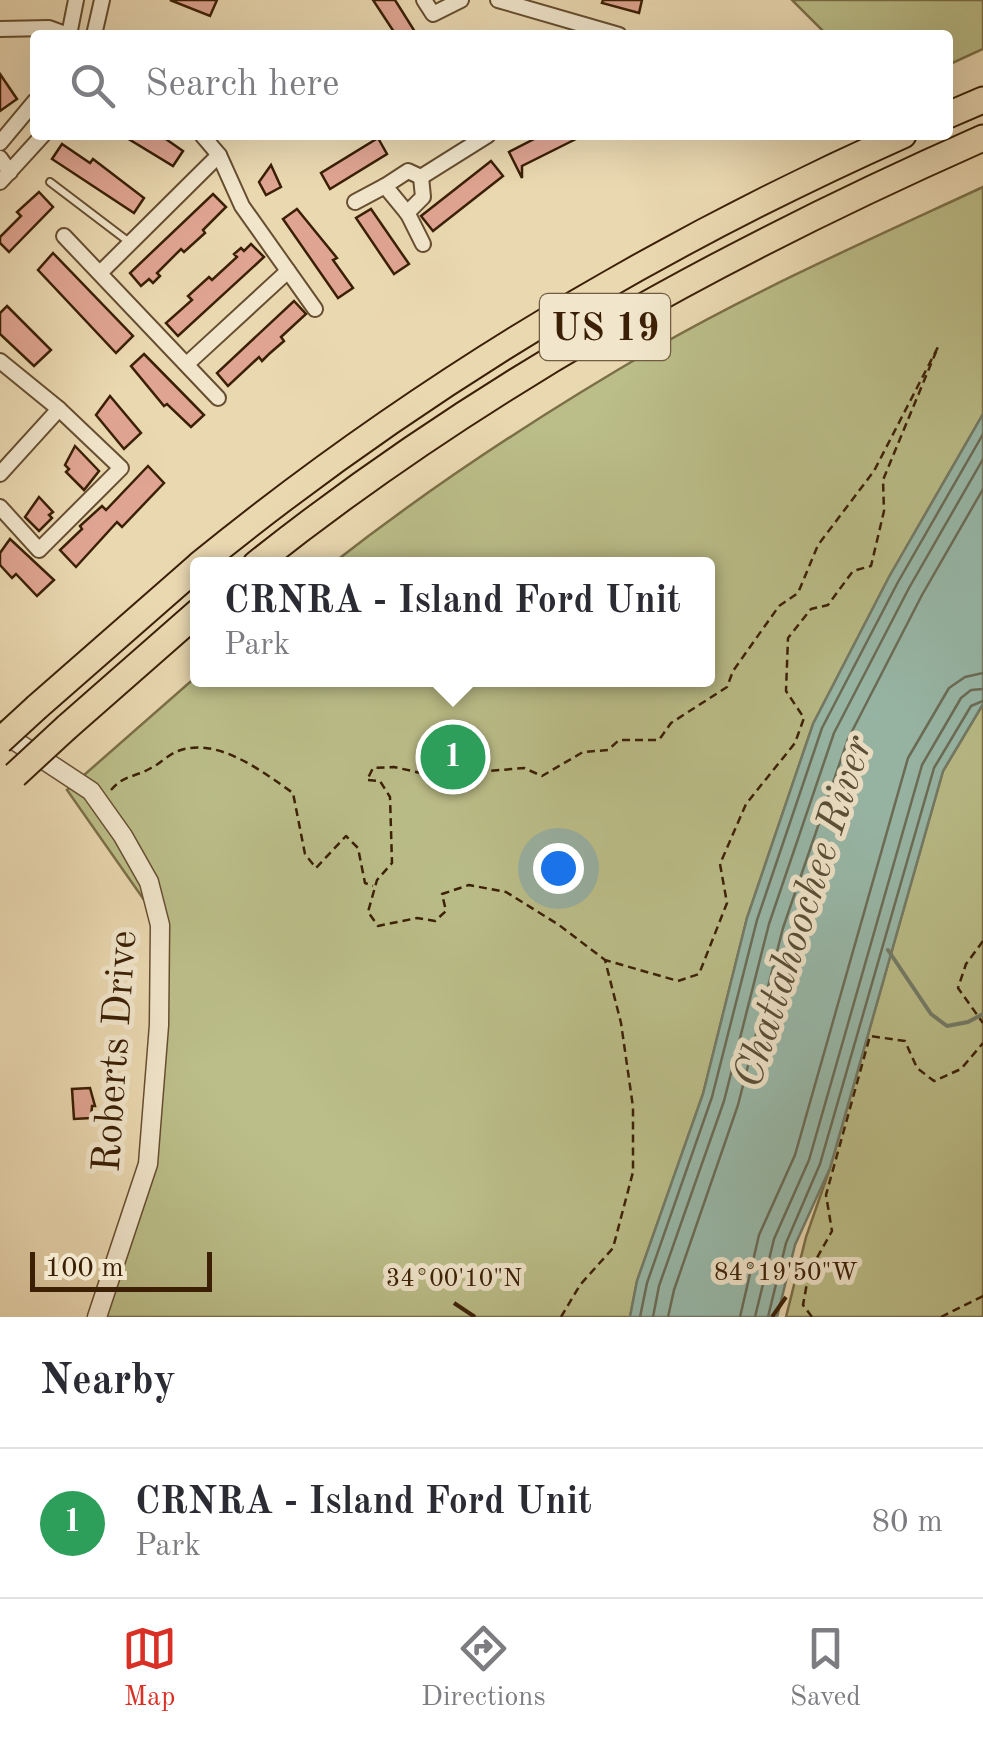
<!DOCTYPE html>
<html lang="en">
<head>
<meta charset="utf-8">
<style>
  :root { --surface:#fff; --page:#f2f2f3; --text:#2b2b33; --muted:#7c7c81; --line:#e1e1e2; --accent:#d93025 }
  body { margin:0; font-family:"Old Standard TT",serif; background:var(--page); color:var(--text) }
  .scale { position:absolute; left:30px; bottom:25px; width:182px; box-sizing:border-box; padding-left:10px; border:5px solid #3b2005; border-top:0; font-size:28px; line-height:35px; white-space:nowrap; color:#3b2005; -webkit-text-stroke:8px #f1e6cc; paint-order:stroke }
  .you { position:absolute; left:558px; top:868px; width:35px; height:35px; margin:-25px; border:8px solid #fff; border-radius:50%; background:#1a73e8; box-shadow:0 0 0 15px #1a73e833 }
  .badge { display:grid; place-items:center; width:65px; height:65px; border-radius:50%; background:var(--accent); color:#fff; font-size:32px; font-weight:700 }
  .pin { position:absolute; translate:-50% -50%; border:5px solid #fff; box-shadow:0 2px 10px #0006 }
  .popup { position:absolute; left:190px; top:557px; width:525px; height:130px; box-sizing:border-box; display:grid; place-content:center; border-radius:10px; background:var(--surface); filter:drop-shadow(0 2px 8px #0005); font-size:32px; white-space:nowrap; color:var(--muted) }
  .popup b { font-size:38px; color:var(--text) }
  .popup::after { content:''; position:absolute; left:50%; top:100%; margin-left:-20px; border:20px solid transparent; border-top-color:var(--surface) }
  .list { margin:0; padding:0; list-style:none }
  h2 { display:flex; justify-content:space-between; align-items:center; height:130px; margin:0; padding:0 40px; font-size:42px }
  h2 small { font-size:32px; font-weight:400; color:var(--muted) }
  .list li { display:grid; grid-template-columns:65px 1fr auto; gap:30px; align-items:center; box-sizing:border-box; height:150px; padding:0 40px; border-top:2px solid var(--line) }
  .list b { display:block; font-size:38px; white-space:nowrap }
  .list p { margin:0; font-size:32px; white-space:nowrap; color:var(--muted) }
  .list em { font-size:32px; font-style:normal; color:var(--muted) }
  .icon { flex:none; width:55px; height:55px; fill:none; stroke:currentColor; stroke-width:2; stroke-linecap:round; stroke-linejoin:round }
  .map { position:relative; flex:none; width:983px; height:1317px; overflow:hidden }
  .search { position:absolute; background:var(--surface); box-shadow:0 10px 40px #0002; left:30px; right:30px; top:30px; height:110px; display:flex; align-items:center; gap:25px; box-sizing:border-box; padding:0 35px; border-radius:10px; color:var(--muted); font-size:38px }
  .sheet { height:280px; background:var(--surface) }
  nav { display:flex; justify-content:space-around; align-items:center; box-sizing:border-box; height:140px; border-top:2px solid var(--line); background:var(--surface); font-size:28px; color:var(--muted) }
  nav a { display:grid; justify-items:center; gap:5px }
  nav .on { color:var(--accent) }
  .map>svg:first-child { display:block }
  .green { fill:#bbbe89; stroke:#7b6f47; stroke-width:2.5 }
  .water { fill:#98baab; stroke:#737c69; stroke-width:2.5 }
  .lines { fill:none; stroke-linecap:round; stroke-linejoin:round }
  .shore { stroke:#6a6d58; stroke-width:2.5 }
  .stream { stroke:#737c69; stroke-width:4 }
  .building { fill:#e0a592; stroke:#3b2005; stroke-width:2.5 }
  .service-casing { stroke:#674e30; stroke-width:10 }
  .minor-casing { stroke:#674e30; stroke-width:18 }
  .tertiary-casing { stroke:#674e30; stroke-width:21 }
  .motorway-casing { stroke:#3b2005; stroke-width:29 }
  .path { stroke:#3b2005; stroke-width:2.5; stroke-dasharray:8 5; stroke-linecap:butt }
  .service { stroke:#f1e6cc; stroke-width:6 }
  .minor { stroke:#f1e6cc; stroke-width:14 }
  .tertiary { stroke:#f1e6cc; stroke-width:18 }
  .motorway { stroke:#ead8b1; stroke-width:25 }
  .motorway-bridge-casing { stroke:#3b2005; stroke-width:29; stroke-linecap:butt }
  .motorway-bridge { stroke:#ead8b1; stroke-width:25 }
  .ticks { fill:none; stroke:#3b2005; stroke-width:4 }
  .labels { text-anchor:middle; stroke-width:10; stroke-linejoin:round; paint-order:stroke }
  .shield { fill:#f1e6cc; stroke:#725b41; stroke-width:2.5 }
  .shield-label { font-size:38px; font-weight:bold; fill:#3b2005 }
  .street-label { font-size:40px; fill:#3b2005; stroke:#f1e6cc }
  .water-label { font-size:42px; font-style:italic; fill:#574e37; stroke:#f1e6cc }
  .ticks-label { font-size:25px; text-anchor:middle; fill:#3b2005; stroke:#f1e6cc; stroke-width:10; stroke-linejoin:round; paint-order:stroke }
</style>
</head>
<body>
<div class="map">
<svg width="983" height="1317" viewBox="0 0 983 1317">
  <rect width="100%" height="100%" fill="#ead8b1"/>
  <filter id="stains"><feTurbulence type="fractalNoise" baseFrequency=".002" numOctaves="4"/><feColorMatrix values="0 0 0 0 .2 0 0 0 0 .09 0 0 0 0 .02 0 0 0 .5 -.17"/></filter>
  <radialGradient id="worn" r=".72"><stop offset=".6" stop-color="#630" stop-opacity="0"/><stop offset="1" stop-color="#630" stop-opacity=".3"/></radialGradient>
  <g class="green">
    <polygon points="792,0 983,0 983,49 948,65 948,35 827,35"/>
    <path d="M983 187V414L889 577 813 724 747 918 703 1094 637 1281 630 1317H99L154 1149 168 934 67 790 198 675V680H708V564H332C434 484 543 413 655 348 760 288 873 238 983 187Z"/>
    <polygon points="983,704 983,1317 786,1317 806,1237 830,1168 943,771"/>
  </g>
  <polygon class="water" points="983,414 983,704 943,771 830,1168 795,1245 777,1317 630,1317 637,1281 703,1094 747,918 813,724 889,577"/>
  <g class="lines">
    <g class="shore">
      <polyline points="640,1317 647,1283 712,1097 757,920 822,728 898,582 983,434"/>
      <polyline points="653,1317 659,1286 724,1101 769,924 834,733 909,588 983,459"/>
      <polyline points="668,1317 674,1290 738,1105 783,928 848,739 922,595 983,489"/>
      <polyline points="740,1317 759,1235 795,1155 908,758 949,688 965,677 983,673"/>
      <polyline points="755,1317 774,1239 809,1160 922,765 961,698 971,690 983,689"/>
      <polyline points="768,1317 786,1243 820,1164 934,768 971,706 983,701"/>
    </g>
    <polyline class="stream" points="888,950 931,1014 947,1026 968,1022 983,1014"/>
  </g>
  <g class="building">
    <polygon points="170,0 217,0 210,16"/>
    <polygon points="373,0 395,0 417,35 396,35"/>
    <polygon points="603,0 642,0 639,13 602,3"/>
    <polygon points="0,74 17,99 0,111"/>
    <polygon points="122,135 160,135 183,151 173,166"/>
    <polygon points="542,135 584,135 522,166 522,178 509,152"/>
    <polygon points="378,138 387,154 330,189 321,173"/>
    <polygon points="62,144 90,163 93,159 144,198 134,213 52,159"/>
    <polygon points="491,161 503,176 433,231 421,216"/>
    <polygon points="271,165 281,187 266,195 259,182"/>
    <polygon points="39,192 53,207 9,252 0,243 0,237 21,216 17,212"/>
    <polygon points="213,194 226,207 203,230 205,233 184,252 181,249 157,273 160,276 153,283 149,279 141,286 130,273"/>
    <polygon points="297,209 337,258 333,260 353,288 338,298 283,219"/>
    <polygon points="371,209 409,264 394,274 356,218"/>
    <polygon points="251,244 264,257 178,336 166,323 192,300 188,296 209,277 212,280 237,257 234,254 241,248 244,251"/>
    <polygon points="53,253 133,336 116,353 38,270"/>
    <polygon points="294,301 306,314 281,337 284,341 269,354 262,361 259,357 228,386 217,373"/>
    <polygon points="7,306 51,350 34,366 0,334 0,313"/>
    <polygon points="144,354 204,415 191,427 167,404 164,406 131,366"/>
    <polygon points="110,396 141,433 124,449 96,415"/>
    <polygon points="75,446 99,471 84,490 66,472 69,469 65,465"/>
    <polygon points="148,466 164,483 122,527 117,522 76,567 60,550 82,529 80,526 102,506 106,510"/>
    <polygon points="39,497 53,512 49,515 52,518 39,531 25,517"/>
    <polygon points="10,539 54,580 37,596 16,574 12,578 0,565 0,553"/>
    <polygon points="90,1088 95,1106 92,1106 91,1118 74,1119 72,1089"/>
  </g>
  <g class="lines">
    <g class="service-casing">
      <polyline id="service" points="50,182 129,242"/>
    </g>
    <g class="minor-casing">
      <g id="minor">
        <polyline points="424,0 433,14 461,0"/>
        <polyline points="498,0 619,35"/>
        <polyline points="0,29 49,28 68,35"/>
        <polyline points="69,35 76,0"/>
        <polyline points="94,35 102,0"/>
        <polyline points="202,135 219,155 242,206 315,309"/>
        <polyline points="0,143 35,101"/>
        <polyline points="0,158 10,172"/>
        <polyline points="0,182 43,135"/>
        <polyline points="355,202 385,186"/>
        <polyline points="407,213 423,197 421,177"/>
        <polyline points="64,236 218,398"/>
        <polyline points="423,244 408,214 385,186 408,171 421,177 488,135"/>
        <polyline points="100,273 219,155"/>
        <polyline points="0,361 59,409 0,474"/>
        <polyline points="188,363 288,271"/>
        <polyline points="0,507 39,550 121,468 59,409"/>
      </g>
    </g>
    <g class="tertiary-casing">
      <polyline id="tertiary" points="0,731 91,791 123,836 149,882 160,925 159,1025 148,1164 97,1317"/>
    </g>
    <g class="motorway-casing">
      <g id="motorway">
        <polyline points="948,115 983,100"/>
        <path d="M200 564C414 390 652 247 903 135"/>
        <path d="M256 564C477 388 725 252 983 138"/>
        <polyline points="37,707 198,566"/>
        <polyline points="67,727 198,612"/>
      </g>
    </g>
    <g class="path">
      <path d="M111 790C125 774 134 778 151 768 160 764 169 754 178 751 217 736 263 772 293 793L305 854 316 868 346 836 358 848 365 883 373 886"/>
      <polyline points="983,941 966,964 958,988 983,1023"/>
      <polyline points="561,1317 580,1285 613,1248 633,1172 633,1107 621,1023 605,960 559,925 506,892 469,885 442,894 446,911 435,921 417,918 378,926 368,912 377,880 392,863 390,797 380,781 367,780 373,768 394,767 448,779 476,772 524,768 542,776 583,752 608,750 619,740 659,740 671,723 727,687 733,671 779,606 798,593 818,545 874,471 938,347 883,480 884,511 871,566 853,571 828,605 811,609 788,638 786,691 804,718 795,743 746,804 720,864 727,903 699,974 678,981 605,960"/>
      <polyline points="812,1317 803,1305 809,1272 832,1231 826,1195 870,1036 905,1041 917,1068 934,1081 961,1069 983,1043"/>
      <polyline points="941,1317 983,1296"/>
    </g>
    <use href="#service" class="service"/>
    <use href="#minor" class="minor"/>
    <use href="#tertiary" class="tertiary"/>
    <use href="#motorway" class="motorway"/>
    <g class="motorway-bridge-casing">
      <g id="motorway-bridge">
        <polyline points="0,741 37,707"/>
        <polyline points="15,775 67,727"/>
      </g>
    </g>
    <use href="#motorway-bridge" class="motorway-bridge"/>
  </g>
  <path class="ticks" d="M454 1303 475 1317M772 1317 786 1297"/>
  <g class="labels">
    <rect class="shield" x="540" y="294" width="130" height="66" rx="8"/>
    <g class="shield-label">
      <text x="605" y="340">US 19</text>
    </g>
    <g class="street-label">
      <text transform="translate(113 1051) rotate(-86)" y="14">Roberts Drive</text>
    </g>
    <g class="water-label">
      <text transform="translate(801 911) rotate(-72)" y="15">Chattahoochee River</text>
    </g>
  </g>
  <g class="ticks-label">
    <text x="786" y="1280">84°19'50"W</text>
    <text x="454" y="1286">34°00'10"N</text>
  </g>
  <rect width="100%" height="100%" filter="url(#stains)"/>
  <rect width="100%" height="100%" fill="url(#worn)"/>
</svg>
<div class="scale">100 m</div>
<div class="you"></div>
<div class="pin badge" style="left:453px;top:757px;background:#2e9e5b">1</div>
<div class="popup"><b>CRNRA - Island Ford Unit</b>Park</div>
<div class="search"><svg class="icon" aria-label="search" viewBox="0 0 24 24"><circle cx="10" cy="10" r="6"/><path d="M15 15l6 6"/></svg>Search here</div>
</div>
<section class="sheet">
<h2>Nearby<small></small></h2>
<ul class="list">
<li><span class="badge" style="background:#2e9e5b">1</span><div><b>CRNRA - Island Ford Unit</b><p>Park</p></div><em>80 m</em></li>
</ul>
</section>
<nav>
<a class="on"><svg class="icon" aria-label="map" viewBox="0 0 24 24"><path d="M3 6l6-2 6 2 6-2v14l-6 2-6-2-6 2zM9 4v14M15 6v14"/></svg>Map</a>
<a><svg class="icon" aria-label="directions" viewBox="0 0 24 24"><path d="M12 3l9 9-9 9-9-9zM9 14v-3h6M13 9l2 2-2 2"/></svg>Directions</a>
<a><svg class="icon" aria-label="saved" viewBox="0 0 24 24"><path d="M7 4h10v16l-5-4-5 4z"/></svg>Saved</a>
</nav>
</body>
</html>
